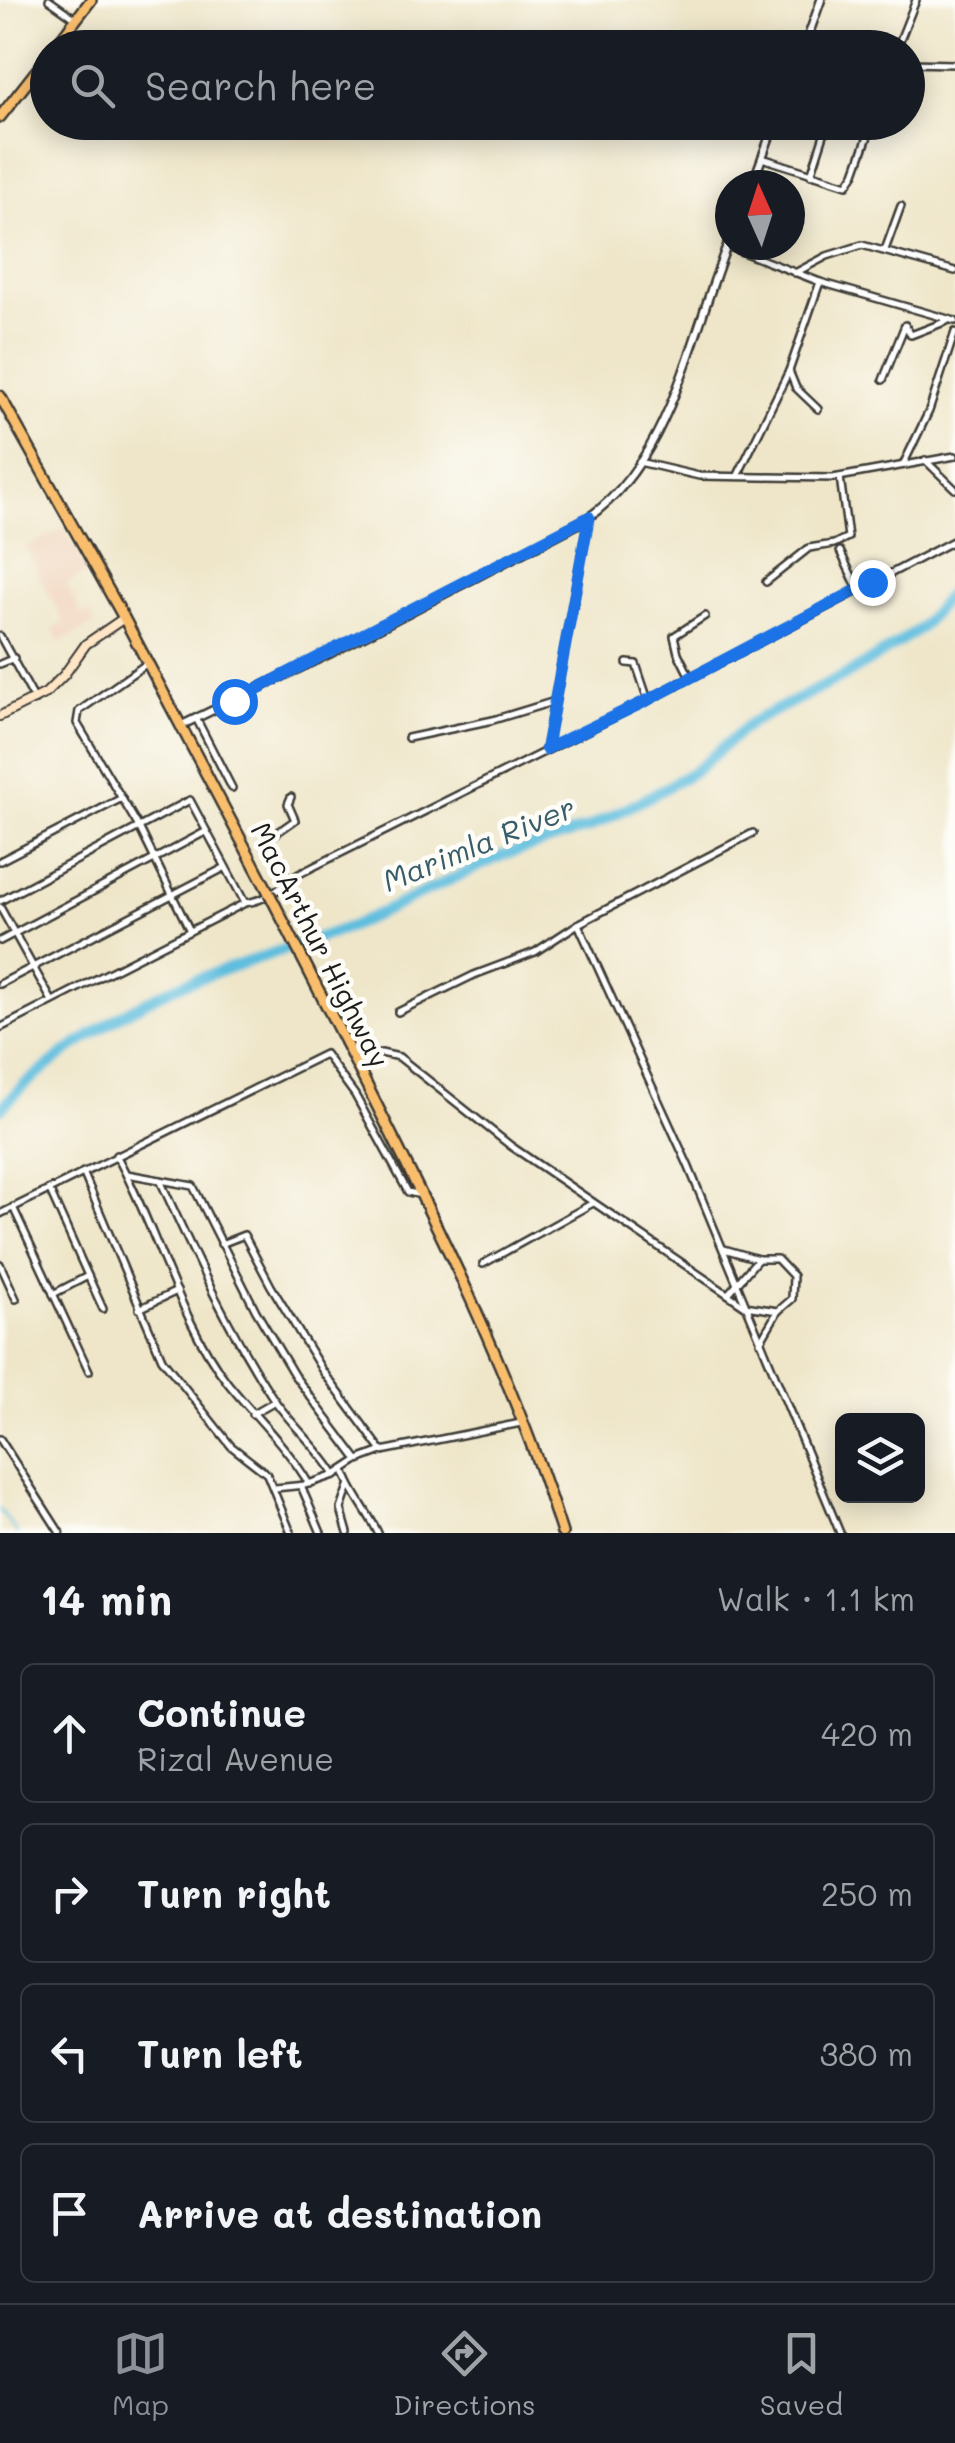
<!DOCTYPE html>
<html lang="en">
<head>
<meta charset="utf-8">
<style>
  :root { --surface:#171b24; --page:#242831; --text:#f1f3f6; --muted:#9ea1a6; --line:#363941; --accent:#8c9099 }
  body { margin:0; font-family:Mali,sans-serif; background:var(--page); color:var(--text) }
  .controls { position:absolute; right:30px; bottom:30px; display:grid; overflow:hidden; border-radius:15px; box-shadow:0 5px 25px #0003 }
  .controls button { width:90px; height:90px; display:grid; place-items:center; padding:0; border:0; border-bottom:2px solid var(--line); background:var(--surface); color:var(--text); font:50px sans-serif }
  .compass { position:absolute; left:715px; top:170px; width:90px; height:90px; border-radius:50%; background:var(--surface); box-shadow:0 5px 25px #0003; rotate:357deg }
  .stop { position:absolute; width:30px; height:30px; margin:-22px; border:8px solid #1a73e8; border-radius:50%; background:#fff }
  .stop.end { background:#1a73e8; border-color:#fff; box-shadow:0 2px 10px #0008 }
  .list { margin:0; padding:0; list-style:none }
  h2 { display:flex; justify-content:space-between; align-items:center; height:130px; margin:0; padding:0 40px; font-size:42px }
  h2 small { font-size:32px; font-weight:400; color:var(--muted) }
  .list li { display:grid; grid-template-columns:65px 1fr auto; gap:30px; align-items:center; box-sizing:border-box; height:140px; margin:0 20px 20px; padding:0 20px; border:2px solid var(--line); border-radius:15px }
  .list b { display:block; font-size:38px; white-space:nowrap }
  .list p { margin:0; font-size:32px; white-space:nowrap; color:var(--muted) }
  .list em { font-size:32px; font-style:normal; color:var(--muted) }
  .icon { flex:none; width:55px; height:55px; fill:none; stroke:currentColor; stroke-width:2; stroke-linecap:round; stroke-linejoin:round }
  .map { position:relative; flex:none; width:955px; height:1533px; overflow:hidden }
  .search { position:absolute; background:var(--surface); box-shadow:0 5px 25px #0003; left:30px; right:30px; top:30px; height:110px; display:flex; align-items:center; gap:25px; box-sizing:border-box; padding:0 35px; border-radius:55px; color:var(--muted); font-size:38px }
  .sheet { height:770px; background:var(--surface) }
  nav { display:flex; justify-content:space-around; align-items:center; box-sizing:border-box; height:140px; border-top:2px solid var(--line); background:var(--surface); font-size:28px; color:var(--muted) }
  nav a { display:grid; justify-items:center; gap:5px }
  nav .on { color:var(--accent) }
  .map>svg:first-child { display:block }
  .built { fill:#f1d5bd }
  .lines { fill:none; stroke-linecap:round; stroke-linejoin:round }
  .stream { stroke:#5fbede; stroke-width:2.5 }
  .river { stroke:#5fbede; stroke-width:11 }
  .minor-casing { stroke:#3c3a36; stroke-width:10 }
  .tertiary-casing { stroke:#3c3a36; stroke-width:11 }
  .secondary-casing { stroke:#3c3a36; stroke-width:12 }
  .trunk-casing { stroke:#3c3a36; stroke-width:14 }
  .minor { stroke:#fff; stroke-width:5 }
  .tertiary { stroke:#fff; stroke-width:6 }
  .secondary { stroke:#fde5c5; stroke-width:8 }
  .trunk { stroke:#f9be6d; stroke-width:9 }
  .trunk-bridge-casing { stroke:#3c3a36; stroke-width:14; stroke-linecap:butt }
  .trunk-bridge { stroke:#f9be6d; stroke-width:9 }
  .route { stroke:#1a73e8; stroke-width:12 }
  .labels { text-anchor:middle; stroke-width:9; stroke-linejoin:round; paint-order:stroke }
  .street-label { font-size:28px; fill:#1c1c1c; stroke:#fdfcf7 }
  .water-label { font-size:30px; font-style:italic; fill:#375d6a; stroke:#fdfcf7 }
</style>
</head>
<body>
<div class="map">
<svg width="955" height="1533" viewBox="0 0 955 1533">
  <rect width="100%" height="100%" fill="#fdfcf7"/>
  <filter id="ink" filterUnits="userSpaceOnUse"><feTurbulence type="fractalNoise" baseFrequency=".01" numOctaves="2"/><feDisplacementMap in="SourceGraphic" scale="20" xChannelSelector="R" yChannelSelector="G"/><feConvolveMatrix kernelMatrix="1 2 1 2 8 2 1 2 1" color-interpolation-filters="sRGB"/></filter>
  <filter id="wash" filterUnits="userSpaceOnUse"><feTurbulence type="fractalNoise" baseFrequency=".0048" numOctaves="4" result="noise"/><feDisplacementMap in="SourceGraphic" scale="40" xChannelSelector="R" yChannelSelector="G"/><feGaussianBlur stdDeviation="2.25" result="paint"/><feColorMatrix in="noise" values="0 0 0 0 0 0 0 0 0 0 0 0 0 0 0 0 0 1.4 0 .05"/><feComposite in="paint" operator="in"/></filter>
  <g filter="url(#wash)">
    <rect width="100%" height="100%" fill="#efe6c9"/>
    <polygon class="built" points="65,528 88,572 66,584 82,615 89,612 95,624 59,643 53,629 64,623 25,547"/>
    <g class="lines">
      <polyline class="stream" points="0,1510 17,1533"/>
      <polyline class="river" points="0,1109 24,1085 66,1052 121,1015 174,987 352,926 501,856 588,828 662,790 699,768 750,723 850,673 897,644 920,628 955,588"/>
    </g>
  </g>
  <g filter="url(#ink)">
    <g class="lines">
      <g class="minor-casing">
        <g id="minor">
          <polyline points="49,0 76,19"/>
          <polyline points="897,48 916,0"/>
          <polyline points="908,63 955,64"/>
          <polyline points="762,158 847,185 855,173 873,122"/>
          <polyline points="811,175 828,122"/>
          <polyline points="727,246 820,282"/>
          <polyline points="885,250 901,206"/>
          <polyline points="795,273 827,256 862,245 955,271"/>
          <polyline points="789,371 796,388 818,409"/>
          <polyline points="883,380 905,325 911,335 947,321"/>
          <polyline points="925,460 955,489"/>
          <polyline points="639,462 699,476 833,478 955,456"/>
          <polyline points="904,463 929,411 955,332"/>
          <polyline points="738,475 789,371 820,282 955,321"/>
          <polyline points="840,551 858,589"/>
          <polyline points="766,582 809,548 834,544 848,537 840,477"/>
          <polyline points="0,636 35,700"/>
          <polyline points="627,663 636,664 648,700"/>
          <polyline points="0,664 14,658"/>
          <polyline points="146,664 79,711 77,723 140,829 190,931"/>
          <polyline points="690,677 678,653 674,636 705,616"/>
          <polyline points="196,718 232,788"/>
          <polyline points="408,738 493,720 552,702"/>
          <polyline points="546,749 589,517"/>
          <polyline points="0,861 122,798"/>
          <polyline points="289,881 268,839 295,820 288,804 291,797"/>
          <polyline points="0,901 190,800 245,903"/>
          <polyline points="0,907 52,1001"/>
          <polyline points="578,924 688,1165 840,1533"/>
          <polyline points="0,941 205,832"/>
          <polyline points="0,984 224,868"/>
          <polyline points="398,1012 474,975 535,952 578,924 753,833"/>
          <path d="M0 1028 245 903C268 900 279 889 297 875L648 700 955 540"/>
          <polyline points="356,1063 381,1053 399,1057 511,1146 745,1306 778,1311"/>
          <path d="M116 1155C155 1224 179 1320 227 1382 254 1416 287 1446 309 1484"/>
          <polyline points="83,1172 162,1359 231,1446 267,1474 291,1533"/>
          <polyline points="127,1174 193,1186 256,1311 294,1375 358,1460"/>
          <path d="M160 1180C194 1254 228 1330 273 1398 291 1425 318 1447 335 1475"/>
          <polyline points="49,1189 103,1309"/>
          <polyline points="13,1207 89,1371"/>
          <polyline points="0,1214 325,1054 355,1095 408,1192 421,1195"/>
          <polyline points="221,1244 244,1235 271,1286 322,1370 382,1451"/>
          <polyline points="724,1249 758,1259 777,1259 793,1276 792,1299 778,1311 760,1342"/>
          <polyline points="0,1264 16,1299"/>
          <polyline points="483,1264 593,1203"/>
          <polyline points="53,1294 88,1276"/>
          <polyline points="728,1294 758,1259"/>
          <polyline points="139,1309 177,1291"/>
          <polyline points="252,1414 275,1401"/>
          <polyline points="0,1439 60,1533"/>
          <path d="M344 1470C351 1493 368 1511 378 1533"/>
          <polyline points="301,1486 321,1533"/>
          <polyline points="275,1488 305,1485 335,1475 358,1460 382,1451 521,1423"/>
          <polyline points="348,1533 341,1509 349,1486"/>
        </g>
      </g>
      <g class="tertiary-casing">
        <g id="tertiary">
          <polyline points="804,48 821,0"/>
          <polyline points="752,185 775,122"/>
          <path d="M180 726 329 654 578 524C670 471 692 329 730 238"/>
        </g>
      </g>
      <g class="secondary-casing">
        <polyline id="secondary" points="0,716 46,693 64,675 86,644 124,618"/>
      </g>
      <g class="trunk-casing">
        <g id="trunk">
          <polyline points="54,48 91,0"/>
          <polyline points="0,117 48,56"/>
          <polyline points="0,396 124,618 269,893"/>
          <path d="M345 1042C426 1203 508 1361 562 1533"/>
        </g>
      </g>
      <use href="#minor" class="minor"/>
      <use href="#tertiary" class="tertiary"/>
      <use href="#secondary" class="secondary"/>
      <use href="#trunk" class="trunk"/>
      <g class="trunk-bridge-casing">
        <polyline id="trunk-bridge" points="269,893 345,1042"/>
      </g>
      <use href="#trunk-bridge" class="trunk-bridge"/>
    </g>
  </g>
  <g class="lines" filter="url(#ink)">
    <polyline class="route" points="234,701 589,517 546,749 648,700 872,582"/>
  </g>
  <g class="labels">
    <g class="street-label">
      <text transform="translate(320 945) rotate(63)" y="10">MacArthur Highway</text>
    </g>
    <g class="water-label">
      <text transform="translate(479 845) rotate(-22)" y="10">Marimla River</text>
    </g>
  </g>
</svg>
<div class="controls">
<button><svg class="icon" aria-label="layers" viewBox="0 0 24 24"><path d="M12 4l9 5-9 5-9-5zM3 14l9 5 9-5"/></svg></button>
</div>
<svg class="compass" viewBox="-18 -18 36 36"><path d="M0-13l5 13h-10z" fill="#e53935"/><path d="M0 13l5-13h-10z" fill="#9ea1a6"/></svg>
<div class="stop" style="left:234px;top:701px"></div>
<div class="stop end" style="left:872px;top:582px"></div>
<div class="search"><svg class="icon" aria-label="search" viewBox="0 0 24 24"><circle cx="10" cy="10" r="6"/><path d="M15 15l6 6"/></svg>Search here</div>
</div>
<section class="sheet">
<h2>14 min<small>Walk · 1.1 km</small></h2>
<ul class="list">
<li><svg class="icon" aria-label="ahead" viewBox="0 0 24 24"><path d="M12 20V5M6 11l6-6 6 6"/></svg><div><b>Continue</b><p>Rizal Avenue</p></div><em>420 m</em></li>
<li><svg class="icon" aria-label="right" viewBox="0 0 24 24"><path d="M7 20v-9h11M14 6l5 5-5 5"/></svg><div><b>Turn right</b></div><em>250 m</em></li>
<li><svg class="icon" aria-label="left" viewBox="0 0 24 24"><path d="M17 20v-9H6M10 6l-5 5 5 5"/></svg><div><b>Turn left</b></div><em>380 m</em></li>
<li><svg class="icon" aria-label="arrive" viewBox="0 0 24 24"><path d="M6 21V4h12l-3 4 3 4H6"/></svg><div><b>Arrive at destination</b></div></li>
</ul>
</section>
<nav>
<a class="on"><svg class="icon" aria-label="map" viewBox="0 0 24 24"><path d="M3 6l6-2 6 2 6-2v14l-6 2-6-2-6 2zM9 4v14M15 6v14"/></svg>Map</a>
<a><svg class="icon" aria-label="directions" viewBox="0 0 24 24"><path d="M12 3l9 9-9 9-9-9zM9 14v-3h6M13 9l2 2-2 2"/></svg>Directions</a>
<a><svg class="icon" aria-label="saved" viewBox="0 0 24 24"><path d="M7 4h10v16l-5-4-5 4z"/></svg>Saved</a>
</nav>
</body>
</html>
